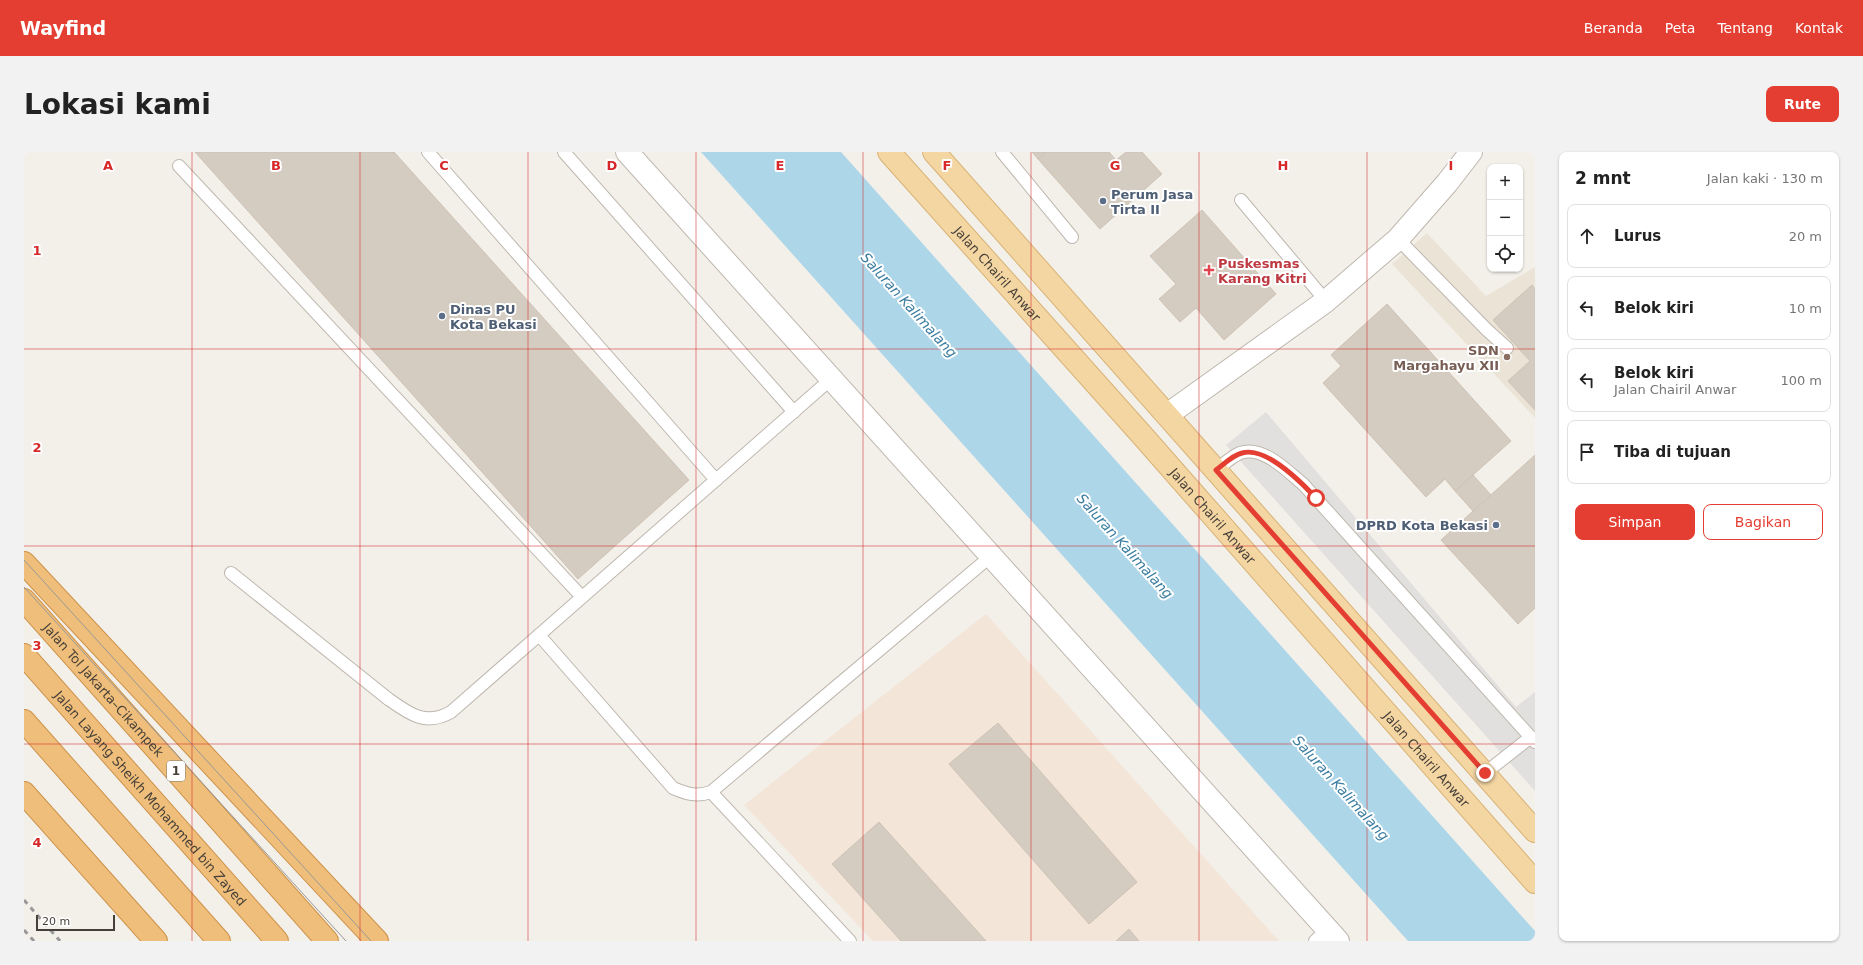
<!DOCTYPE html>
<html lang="id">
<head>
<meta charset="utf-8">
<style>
  :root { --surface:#fff; --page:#f2f2f2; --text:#222; --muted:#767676; --line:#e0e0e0; --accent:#e43d31 }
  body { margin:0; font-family:"DejaVu Sans",sans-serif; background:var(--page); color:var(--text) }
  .controls { position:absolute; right:12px; top:12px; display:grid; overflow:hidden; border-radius:8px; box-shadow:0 1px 3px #0004 }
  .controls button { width:36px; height:36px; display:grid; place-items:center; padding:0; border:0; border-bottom:1px solid var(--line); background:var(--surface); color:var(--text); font:20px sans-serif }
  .scale { position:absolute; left:12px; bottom:10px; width:79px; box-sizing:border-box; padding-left:4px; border:2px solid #474039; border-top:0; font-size:11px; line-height:14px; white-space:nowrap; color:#474039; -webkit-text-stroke:3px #fff; paint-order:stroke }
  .stop { position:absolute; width:12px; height:12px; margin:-9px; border:3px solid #e43d31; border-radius:50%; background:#fff }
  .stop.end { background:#e43d31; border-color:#fff; box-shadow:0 1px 4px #0008 }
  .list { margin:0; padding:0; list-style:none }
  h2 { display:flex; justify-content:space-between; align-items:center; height:52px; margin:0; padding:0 16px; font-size:17px }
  h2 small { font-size:13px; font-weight:400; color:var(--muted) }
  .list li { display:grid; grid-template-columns:26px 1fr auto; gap:12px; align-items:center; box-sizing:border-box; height:64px; margin:0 8px 8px; padding:0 8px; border:1px solid var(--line); border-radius:8px }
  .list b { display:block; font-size:15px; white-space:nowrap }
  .list p { margin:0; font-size:13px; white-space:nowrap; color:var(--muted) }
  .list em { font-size:13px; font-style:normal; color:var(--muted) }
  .actions { display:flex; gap:8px; padding:12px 16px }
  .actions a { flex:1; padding:9px 0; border:1px solid var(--accent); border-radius:8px; text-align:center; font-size:14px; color:var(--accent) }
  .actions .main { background:var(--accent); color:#fff }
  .icon { flex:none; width:22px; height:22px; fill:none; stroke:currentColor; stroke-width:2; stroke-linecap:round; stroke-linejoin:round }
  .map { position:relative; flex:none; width:1511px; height:789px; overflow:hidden; border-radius:8px }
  header { display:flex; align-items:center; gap:24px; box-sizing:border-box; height:56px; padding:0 20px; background:var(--accent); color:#fff }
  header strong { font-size:19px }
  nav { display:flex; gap:22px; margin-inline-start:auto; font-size:14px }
  .intro { display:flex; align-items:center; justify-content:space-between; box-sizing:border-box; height:96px; padding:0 24px }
  h1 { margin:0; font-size:28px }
  .button { padding:10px 18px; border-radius:8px; background:var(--accent); color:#fff; font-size:14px; font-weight:700 }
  main { display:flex; gap:24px; padding:0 24px }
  aside { flex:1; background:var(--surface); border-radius:8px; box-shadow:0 1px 3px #0004 }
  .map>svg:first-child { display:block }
  .commercial { fill:#f3e5d8 }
  .education { fill:#ebe3d6 }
  .parking { fill:#e2e0de }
  .water { fill:#add6e9 }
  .building { fill:#d4cbc1; stroke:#cec2b5 }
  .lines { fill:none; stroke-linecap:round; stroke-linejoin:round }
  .service-casing { stroke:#beb7ae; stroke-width:14 }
  .minor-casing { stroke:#beb7ae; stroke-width:24 }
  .primary-casing { stroke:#d8b274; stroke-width:24 }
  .motorway-casing { stroke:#cd924a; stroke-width:24 }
  .service { stroke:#fff; stroke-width:12 }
  .minor { stroke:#fff; stroke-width:22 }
  .primary { stroke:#f4d6a3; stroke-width:22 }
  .motorway { stroke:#efbe7a; stroke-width:22 }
  .tram { stroke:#989898; stroke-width:1 }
  .rail { stroke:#989898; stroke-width:3; stroke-dasharray:5 5; stroke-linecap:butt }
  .route { stroke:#e43d31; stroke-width:5 }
  .grid { fill:none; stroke:#d62828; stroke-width:1; stroke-opacity:0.55 }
  .service-dot { fill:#5c6f8a; stroke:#fff; stroke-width:1.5 }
  .health-dot { fill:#e0444e; stroke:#fff; stroke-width:1.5 }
  .education-dot { fill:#8d6e63; stroke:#fff; stroke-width:1.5 }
  .labels { text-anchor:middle; stroke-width:4; stroke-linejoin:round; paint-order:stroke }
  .shield { fill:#fff; stroke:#7e7974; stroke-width:1 }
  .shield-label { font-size:12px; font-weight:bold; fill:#474039 }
  .service-label { font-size:13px; font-weight:bold; fill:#4e5e75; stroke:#fff; text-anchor:start }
  .health-label { font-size:13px; font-weight:bold; fill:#be3a42; stroke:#fff; text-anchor:start }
  .street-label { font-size:13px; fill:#474039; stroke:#fff }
  .education-label { font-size:13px; font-weight:bold; fill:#785e54; stroke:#fff; text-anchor:end }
  .water-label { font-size:14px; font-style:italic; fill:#3b7da0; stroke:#fff }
  .grid-label { font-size:13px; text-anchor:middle; font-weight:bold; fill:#d62828; stroke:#fff; stroke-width:4; stroke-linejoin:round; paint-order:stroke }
</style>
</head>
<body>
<header>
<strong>Wayfind</strong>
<nav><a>Beranda</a><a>Peta</a><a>Tentang</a><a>Kontak</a></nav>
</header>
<div class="intro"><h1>Lokasi kami</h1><a class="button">Rute</a></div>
<main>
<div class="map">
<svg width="1511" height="789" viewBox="0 0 1511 789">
  <rect width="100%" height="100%" fill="#f3f0ea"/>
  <polygon class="commercial" points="962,462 1255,789 849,789 720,653"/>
  <polygon class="education" points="1403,81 1462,144 1511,115 1511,266 1368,112"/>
  <polygon class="parking" points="1242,260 1492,555 1511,540 1511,639 1202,293"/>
  <polygon class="water" points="677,0 817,0 1511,779 1511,789 1384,789"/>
  <g class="building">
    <polygon points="171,0 370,0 665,328 554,427"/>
    <polygon points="1008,0 1022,0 1014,7"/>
    <polygon points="1022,0 1085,0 1092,8 1102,0 1118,0 1138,22 1076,77 1014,7"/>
    <polygon points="1178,58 1252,142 1200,188 1172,156 1156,170 1135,147 1152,132 1126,104"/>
    <polygon points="1508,133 1511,137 1511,258 1484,229 1506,209 1469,168"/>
    <polygon points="1363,152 1487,289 1431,339 1421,327 1402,345 1299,231 1317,214 1307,203"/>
    <polygon points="1511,303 1511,456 1494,472 1417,388"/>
    <polygon points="1449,323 1467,343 1449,359 1431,339"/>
    <polygon points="974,571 1113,730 1065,772 925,612"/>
    <polygon points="855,670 962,789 877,789 808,712"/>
    <polygon points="1105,777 1115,789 1092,789"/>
  </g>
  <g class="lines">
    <g class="service-casing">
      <g id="service">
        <polyline points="404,0 692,328"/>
        <polyline points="540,0 770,260"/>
        <polyline points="978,0 1048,85"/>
        <polyline points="155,14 558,445"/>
        <polyline points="1217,48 1302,149"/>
        <polyline points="1374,87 1463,178 1483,196"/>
        <path d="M807 227 515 483 649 636C663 642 673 645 687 640L967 404"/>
        <path d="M1192 318C1200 312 1207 305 1216 301 1239 293 1263 319 1279 332L1511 590"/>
        <path d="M207 421 363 546C384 561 401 575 427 560L515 483"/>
        <polyline points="1461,621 1507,585"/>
        <polyline points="687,640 826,789"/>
        <polyline points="1291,789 1304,777"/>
      </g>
    </g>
    <g class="minor-casing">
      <g id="minor">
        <polyline points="603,0 1314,789"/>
        <polyline points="1143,263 1302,149 1374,87 1423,31 1447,0"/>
      </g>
    </g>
    <g class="primary-casing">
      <g id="primary">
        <path id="s1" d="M865 0 1117 282 1511 730"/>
        <polyline points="910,0 1511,679"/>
      </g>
    </g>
    <g class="motorway-casing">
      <g id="motorway">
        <polyline points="0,411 353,789"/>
        <path id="s2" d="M0 448 303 789"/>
        <path id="s3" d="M0 503 253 789"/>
        <polyline points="0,569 195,789"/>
        <polyline points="0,641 132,789"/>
      </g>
    </g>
    <use href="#service" class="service"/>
    <use href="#minor" class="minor"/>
    <use href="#primary" class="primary"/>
    <use href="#motorway" class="motorway"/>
    <g class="tram">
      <polyline points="0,408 347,789"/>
      <polyline points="0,435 322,789"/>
    </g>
    <g class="rail">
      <polyline points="0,748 36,789"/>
      <polyline points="0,778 10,789"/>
    </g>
  </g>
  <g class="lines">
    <path class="route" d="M1292 346C1277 330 1242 294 1218 301 1209 303 1200 312 1192 318L1461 621"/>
  </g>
  <path class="grid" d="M168 0V789M336 0V789M504 0V789M672 0V789M839 0V789M1007 0V789M1175 0V789M1343 0V789M0 197H1511M0 394H1511M0 592H1511"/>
  <g class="service-dot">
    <circle cx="1079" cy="49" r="4"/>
    <circle cx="418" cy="164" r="4"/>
    <circle cx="1472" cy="373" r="4"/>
  </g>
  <path class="health-dot" d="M1183 112h4v4h4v4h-4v4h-4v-4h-4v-4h4z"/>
  <circle class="education-dot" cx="1483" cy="205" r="4"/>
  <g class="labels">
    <rect class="shield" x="143" y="609" width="18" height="20" rx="3"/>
    <g class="shield-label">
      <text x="152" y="623">1</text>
    </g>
    <g class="service-label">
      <text x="1087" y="47">Perum Jasa<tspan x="1087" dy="15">Tirta II</tspan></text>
      <text x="426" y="162">Dinas PU<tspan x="426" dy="15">Kota Bekasi</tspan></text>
      <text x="1464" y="378" text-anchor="end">DPRD Kota Bekasi</text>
    </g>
    <g class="health-label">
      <text x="1194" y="116">Puskesmas<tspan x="1194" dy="15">Karang Kitri</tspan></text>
    </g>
    <g class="street-label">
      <text dy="5" stroke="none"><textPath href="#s1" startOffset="163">Jalan Chairil Anwar</textPath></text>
      <text dy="5" stroke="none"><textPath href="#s1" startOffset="487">Jalan Chairil Anwar</textPath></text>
      <text dy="5" stroke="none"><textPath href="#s2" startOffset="120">Jalan Tol Jakarta–Cikampek</textPath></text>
      <text dy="5" stroke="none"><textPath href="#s1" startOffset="811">Jalan Chairil Anwar</textPath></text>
      <text dy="5" stroke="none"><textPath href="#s3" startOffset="191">Jalan Layang Sheikh Mohammed bin Zayed</textPath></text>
    </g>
    <g class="education-label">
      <text x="1475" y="203">SDN<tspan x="1475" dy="15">Margahayu XII</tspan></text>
    </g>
    <g class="water-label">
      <text transform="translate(885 153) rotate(48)" y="5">Saluran Kalimalang</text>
      <text transform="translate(1101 394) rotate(48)" y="5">Saluran Kalimalang</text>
      <text transform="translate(1317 636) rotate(48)" y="5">Saluran Kalimalang</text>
    </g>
  </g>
  <g class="grid-label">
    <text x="84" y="18">A</text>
    <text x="252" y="18">B</text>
    <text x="420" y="18">C</text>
    <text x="588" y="18">D</text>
    <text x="756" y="18">E</text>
    <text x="923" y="18">F</text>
    <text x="1091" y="18">G</text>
    <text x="1259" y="18">H</text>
    <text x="1427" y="18">I</text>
    <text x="13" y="103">1</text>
    <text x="13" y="300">2</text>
    <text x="13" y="498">3</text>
    <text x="13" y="695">4</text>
  </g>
</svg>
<div class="controls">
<button>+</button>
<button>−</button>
<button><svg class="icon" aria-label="locate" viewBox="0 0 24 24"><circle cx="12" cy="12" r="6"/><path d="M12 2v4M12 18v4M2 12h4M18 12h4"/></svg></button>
</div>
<div class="scale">20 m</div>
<div class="stop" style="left:1292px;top:346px"></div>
<div class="stop end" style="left:1461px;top:621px"></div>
</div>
<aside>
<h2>2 mnt<small>Jalan kaki · 130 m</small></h2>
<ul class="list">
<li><svg class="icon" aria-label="ahead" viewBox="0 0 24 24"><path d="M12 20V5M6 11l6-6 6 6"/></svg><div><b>Lurus</b></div><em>20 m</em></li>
<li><svg class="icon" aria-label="left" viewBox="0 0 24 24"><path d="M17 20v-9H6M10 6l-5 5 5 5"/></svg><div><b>Belok kiri</b></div><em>10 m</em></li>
<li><svg class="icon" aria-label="left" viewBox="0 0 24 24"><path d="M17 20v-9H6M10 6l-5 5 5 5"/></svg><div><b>Belok kiri</b><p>Jalan Chairil Anwar</p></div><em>100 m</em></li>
<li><svg class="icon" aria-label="arrive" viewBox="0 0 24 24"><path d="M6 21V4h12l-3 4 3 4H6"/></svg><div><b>Tiba di tujuan</b></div></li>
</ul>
<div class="actions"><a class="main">Simpan</a><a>Bagikan</a></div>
</aside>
</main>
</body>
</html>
